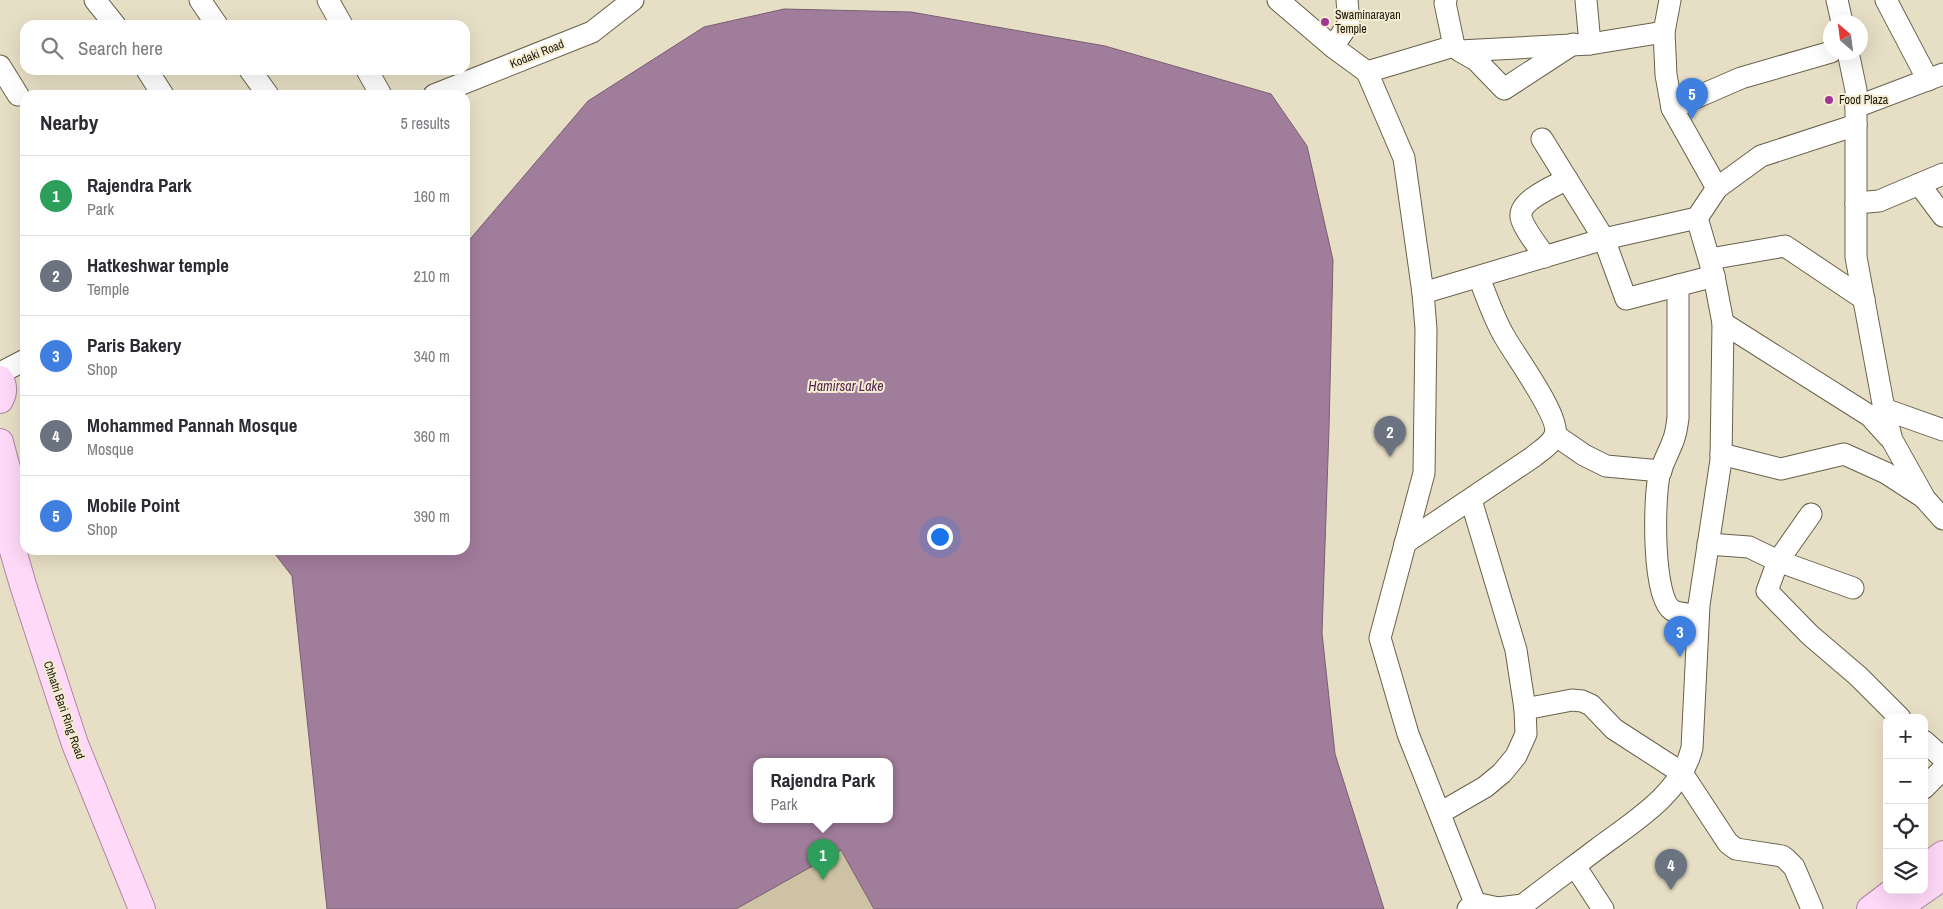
<!DOCTYPE html>
<html lang="en">
<head>
<meta charset="utf-8">
<style>
  :root { --surface:#fff; --page:#f2f2f3; --text:#2b2b33; --muted:#7c7c81; --line:#e1e1e2; --accent:#0b8043 }
  body { margin:0; font-family:"Archivo Narrow",sans-serif; background:var(--page); color:var(--text) }
  .controls { position:absolute; right:15px; bottom:15px; display:grid; overflow:hidden; border-radius:10px; box-shadow:0 5px 20px #0002 }
  .controls button { width:45px; height:45px; display:grid; place-items:center; padding:0; border:0; border-bottom:1px solid var(--line); background:var(--surface); color:var(--text); font:25px sans-serif }
  .compass { position:absolute; left:1823px; top:15px; width:45px; height:45px; border-radius:50%; background:var(--surface); box-shadow:0 5px 20px #0002; rotate:332deg }
  .you { position:absolute; left:939px; top:536px; width:18px; height:18px; margin:-12px; border:4px solid #fff; border-radius:50%; background:#1a73e8; box-shadow:0 0 0 8px #1a73e833 }
  .badge { display:grid; place-items:center; width:32px; height:32px; border-radius:50%; background:var(--accent); color:#fff; font-size:16px; font-weight:700 }
  .pin { position:absolute; translate:-50% -41px; filter:drop-shadow(0 1px 2px #0008) }
  .pin::after { content:''; position:absolute; top:26px; width:18px; height:15px; background:inherit; clip-path:polygon(0 0,100% 0,50% 100%) }
  .popup { position:absolute; left:753px; top:758px; width:140px; height:65px; box-sizing:border-box; display:grid; place-content:center; border-radius:10px; background:var(--surface); filter:drop-shadow(0 1px 4px #0005); font-size:16px; white-space:nowrap; color:var(--muted) }
  .popup b { font-size:19px; color:var(--text) }
  .popup::after { content:''; position:absolute; left:50%; top:100%; margin-left:-10px; border:10px solid transparent; border-top-color:var(--surface) }
  .list { margin:0; padding:0; list-style:none }
  h2 { display:flex; justify-content:space-between; align-items:center; height:65px; margin:0; padding:0 20px; font-size:21px }
  h2 small { font-size:16px; font-weight:400; color:var(--muted) }
  .list li { display:grid; grid-template-columns:32px 1fr auto; gap:15px; align-items:center; box-sizing:border-box; height:80px; padding:0 20px; border-top:1px solid var(--line) }
  .list b { display:block; font-size:19px; white-space:nowrap }
  .list p { margin:0; font-size:16px; white-space:nowrap; color:var(--muted) }
  .list em { font-size:16px; font-style:normal; color:var(--muted) }
  .icon { flex:none; width:28px; height:28px; fill:none; stroke:currentColor; stroke-width:2; stroke-linecap:round; stroke-linejoin:round }
  .map { position:relative; flex:none; width:1943px; height:909px; overflow:hidden }
  .search { position:absolute; background:var(--surface); box-shadow:0 5px 20px #0002; left:20px; top:20px; width:450px; height:55px; display:flex; align-items:center; gap:12px; box-sizing:border-box; padding:0 18px; border-radius:15px; color:var(--muted); font-size:19px }
  .panel { position:absolute; background:var(--surface); box-shadow:0 5px 20px #0002; left:20px; top:90px; width:450px; height:465px; border-radius:15px }
  .map>svg:first-child { display:block }
  .green { fill:#cdc2a3 }
  .water { fill:#a17d9c; stroke:#785e71; fill-rule:evenodd }
  .lines { fill:none; stroke-linecap:round; stroke-linejoin:round }
  .minor-casing { stroke:#68614a; stroke-width:23 }
  .major-casing { stroke:#ae85a3; stroke-width:28 }
  .minor { stroke:#fff; stroke-width:21 }
  .major { stroke:#fed9f8; stroke-width:26 }
  .poi-dot { fill:#a03596; stroke:#f5ecd2; stroke-width:2 }
  .labels { text-anchor:middle; stroke-width:4; stroke-linejoin:round; paint-order:stroke }
  .poi-label { font-size:12px; fill:#1a170d; stroke:#f5ecd2; text-anchor:start }
  .street-label { font-size:12px; fill:#1a170d; stroke:#f5ecd2 }
  .water-label { font-size:14px; font-style:italic; fill:#552650; stroke:#f5ecd2 }
</style>
</head>
<body>
<div class="map">
<svg width="1943" height="909" viewBox="0 0 1943 909">
  <rect width="100%" height="100%" fill="#e7dfc5"/>
  <polygon class="green" points="841,850 874,909 736,909"/>
  <path class="water" d="M784 9 911 12 1105 46 1271 94 1307 146 1333 260 1329 428 1322 633 1335 754 1384 909H874L841 850 736 909H327L292 576 272 550H465V245L588 101 704 27ZM757 761H889V819H757Z"/>
  <g class="lines">
    <g class="minor-casing">
      <g id="minor">
        <polyline points="95,0 115,25"/>
        <polyline points="200,0 217,25"/>
        <polyline points="328,0 342,25"/>
        <polyline points="1278,0 1333,47 1367,72 1404,158 1423,293 1426,329 1424,473 1380,638 1408,734 1475,903 1468,909"/>
        <polyline points="1446,0 1445,3 1454,46"/>
        <polyline points="1586,0 1590,44"/>
        <polyline points="1837,0 1842,22"/>
        <polyline points="1886,0 1928,80"/>
        <polyline points="1333,47 1349,23 1347,0"/>
        <polyline points="1460,51 1476,60 1504,89 1573,44"/>
        <polyline points="1848,52 1856,90 1856,257 1884,409 1892,440 1925,499 1943,519"/>
        <polyline points="0,66 18,95"/>
        <polyline points="147,70 163,95"/>
        <polyline points="250,70 268,95"/>
        <polyline points="367,70 381,95"/>
        <polyline points="1367,72 1454,46 1460,51 1590,44 1664,32"/>
        <polyline points="434,95 592,32 633,0"/>
        <polyline points="1856,107 1943,74"/>
        <polyline points="1672,108 1741,78 1831,52"/>
        <polyline points="1542,139 1604,239 1626,299 1714,276"/>
        <polyline points="1919,184 1943,216"/>
        <polyline points="1717,188 1761,156 1856,125"/>
        <polyline points="1856,203 1879,201 1943,174"/>
        <path d="M1545 257C1539 247 1523 228 1521 217 1519 200 1555 186 1567 179"/>
        <polyline points="1710,259 1785,246 1864,299"/>
        <path d="M1678 285V418C1677 426 1676 434 1673 441 1669 452 1662 464 1659 476 1654 499 1652 597 1672 610 1679 614 1690 614 1698 615"/>
        <polyline points="1423,293 1604,239 1697,218"/>
        <polyline points="1723,323 1870,416 1889,437"/>
        <polyline points="0,373 25,360"/>
        <polyline points="1884,409 1943,430"/>
        <polyline points="1555,435 1584,455 1606,466 1661,471"/>
        <polyline points="1721,454 1781,469 1844,454 1886,473 1923,497"/>
        <polyline points="1811,514 1778,561 1767,591 1810,635 1858,676 1900,718"/>
        <path d="M1405 543 1533 457C1540 451 1552 444 1555 435 1561 417 1513 353 1503 334 1493 316 1486 296 1479 277"/>
        <polyline points="1708,544 1749,547 1778,561 1853,588"/>
        <polyline points="1525,709 1572,700 1582,701 1591,705 1614,729 1682,773 1728,843 1736,849 1782,856 1786,859 1794,867 1812,909"/>
        <polyline points="1924,741 1943,758"/>
        <polyline points="1924,788 1943,769"/>
        <polyline points="1440,813 1485,787 1502,773 1516,756 1526,734 1525,709 1516,650 1471,500"/>
        <polyline points="1575,866 1603,909"/>
        <path d="M1475 903 1498 908 1523 905C1547 886 1572 868 1597 849 1633 822 1681 794 1692 748L1699 605 1721 460 1723 323 1714 276 1697 218 1717 188 1672 108 1666 75 1664 32 1670 0"/>
      </g>
    </g>
    <g class="major-casing">
      <g id="major">
        <path d="M0 379C4 386 4 393 0 400"/>
        <polyline points="0,442 23,528"/>
        <polyline points="0,506 23,585 75,744 142,909"/>
        <polyline points="1924,868 1943,854"/>
        <polyline points="1870,909 1895,890"/>
        <polyline points="1897,909 1943,877"/>
      </g>
    </g>
    <use href="#minor" class="minor"/>
    <use href="#major" class="major"/>
  </g>
  <g class="poi-dot">
    <circle cx="1325" cy="22" r="5"/>
    <circle cx="1829" cy="100" r="5"/>
  </g>
  <g class="labels">
    <g class="poi-label">
      <text x="1335" y="19">Swaminarayan<tspan x="1335" dy="14">Temple</tspan></text>
      <text x="1839" y="104">Food Plaza</text>
    </g>
    <g class="street-label">
      <text transform="translate(537 54) rotate(-22)" y="4">Kodaki Road</text>
      <text transform="translate(64 710) rotate(71)" y="4">Chhatri Bari Ring Road</text>
    </g>
    <g class="water-label">
      <text x="846" y="391">Hamirsar Lake</text>
    </g>
  </g>
</svg>
<div class="controls">
<button>+</button>
<button>−</button>
<button><svg class="icon" aria-label="locate" viewBox="0 0 24 24"><circle cx="12" cy="12" r="6"/><path d="M12 2v4M12 18v4M2 12h4M18 12h4"/></svg></button>
<button><svg class="icon" aria-label="layers" viewBox="0 0 24 24"><path d="M12 4l9 5-9 5-9-5zM3 14l9 5 9-5"/></svg></button>
</div>
<svg class="compass" viewBox="-18 -18 36 36"><path d="M0-13l5 13h-10z" fill="#e53935"/><path d="M0 13l5-13h-10z" fill="#7c7c81"/></svg>
<div class="you"></div>
<div class="pin badge" style="left:823px;top:880px;background:#2e9e5b">1</div>
<div class="popup"><b>Rajendra Park</b>Park</div>
<div class="pin badge" style="left:1390px;top:457px;background:#6b7280">2</div>
<div class="pin badge" style="left:1680px;top:657px;background:#3f7fe0">3</div>
<div class="pin badge" style="left:1671px;top:890px;background:#6b7280">4</div>
<div class="pin badge" style="left:1692px;top:119px;background:#3f7fe0">5</div>
<div class="search"><svg class="icon" aria-label="search" viewBox="0 0 24 24"><circle cx="10" cy="10" r="6"/><path d="M15 15l6 6"/></svg>Search here</div>
<section class="panel">
<h2>Nearby<small>5 results</small></h2>
<ul class="list">
<li><span class="badge" style="background:#2e9e5b">1</span><div><b>Rajendra Park</b><p>Park</p></div><em>160 m</em></li>
<li><span class="badge" style="background:#6b7280">2</span><div><b>Hatkeshwar temple</b><p>Temple</p></div><em>210 m</em></li>
<li><span class="badge" style="background:#3f7fe0">3</span><div><b>Paris Bakery</b><p>Shop</p></div><em>340 m</em></li>
<li><span class="badge" style="background:#6b7280">4</span><div><b>Mohammed Pannah Mosque</b><p>Mosque</p></div><em>360 m</em></li>
<li><span class="badge" style="background:#3f7fe0">5</span><div><b>Mobile Point</b><p>Shop</p></div><em>390 m</em></li>
</ul>
</section>
</div>
</body>
</html>
